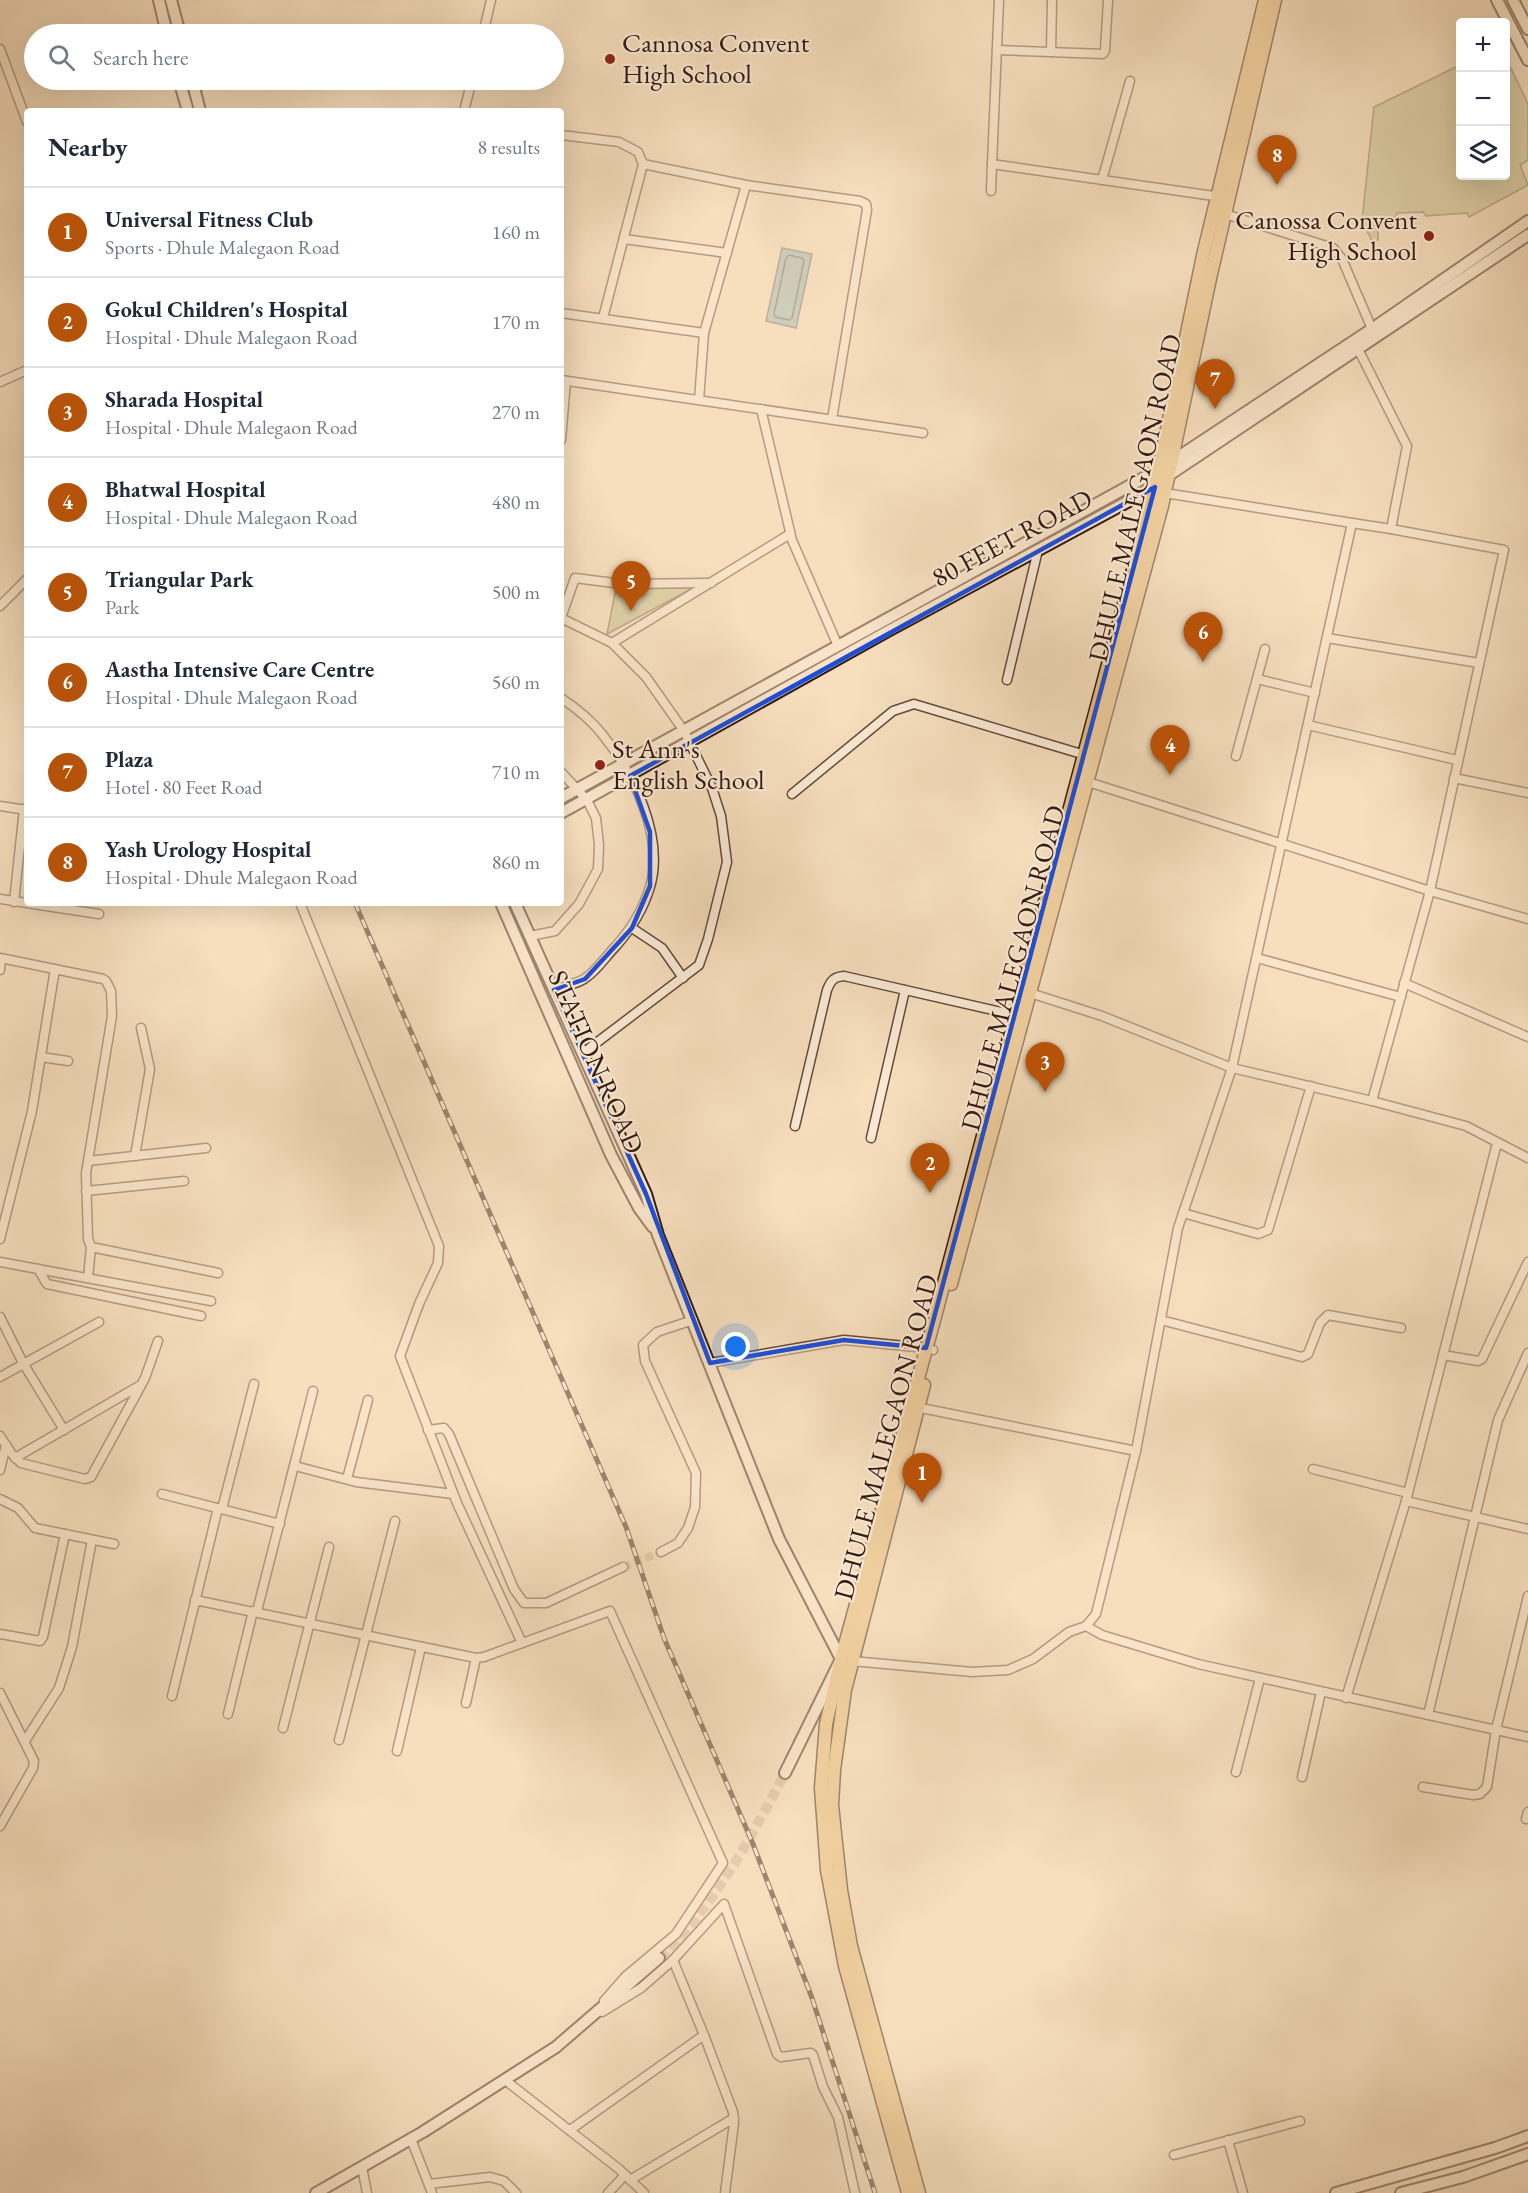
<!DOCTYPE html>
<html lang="en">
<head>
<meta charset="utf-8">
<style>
  :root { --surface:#fff; --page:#f6f6f7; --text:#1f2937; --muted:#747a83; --line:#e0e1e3; --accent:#b45309 }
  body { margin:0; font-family:"EB Garamond",serif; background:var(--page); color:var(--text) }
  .controls { position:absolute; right:18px; top:18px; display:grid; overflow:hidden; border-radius:6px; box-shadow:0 6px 24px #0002 }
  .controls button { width:54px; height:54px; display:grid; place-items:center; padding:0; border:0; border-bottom:2px solid var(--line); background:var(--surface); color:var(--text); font:30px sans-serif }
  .you { position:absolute; left:736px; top:1347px; width:21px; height:21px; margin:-15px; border:4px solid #fff; border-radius:50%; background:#1a73e8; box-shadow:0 0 0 9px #1a73e833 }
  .badge { display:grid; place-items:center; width:39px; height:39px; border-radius:50%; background:var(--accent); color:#fff; font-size:20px; font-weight:700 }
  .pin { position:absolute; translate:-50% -50px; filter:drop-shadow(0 2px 3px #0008) }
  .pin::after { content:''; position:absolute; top:32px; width:21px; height:18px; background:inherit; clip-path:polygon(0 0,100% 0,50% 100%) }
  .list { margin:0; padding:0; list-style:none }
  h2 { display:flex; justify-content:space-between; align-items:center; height:78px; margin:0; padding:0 24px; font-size:26px }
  h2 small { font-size:20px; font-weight:400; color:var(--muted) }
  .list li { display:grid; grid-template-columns:39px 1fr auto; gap:18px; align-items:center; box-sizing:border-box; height:90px; padding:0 24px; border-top:2px solid var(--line) }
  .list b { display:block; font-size:22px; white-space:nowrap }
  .list p { margin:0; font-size:20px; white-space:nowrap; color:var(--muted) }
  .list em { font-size:20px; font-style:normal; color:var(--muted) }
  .icon { flex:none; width:33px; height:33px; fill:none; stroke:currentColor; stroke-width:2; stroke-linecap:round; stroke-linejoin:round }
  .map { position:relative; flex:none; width:1528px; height:2193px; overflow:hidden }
  .search { position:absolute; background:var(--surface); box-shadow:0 6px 24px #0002; left:24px; top:24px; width:540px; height:66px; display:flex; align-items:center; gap:15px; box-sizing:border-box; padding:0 21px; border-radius:33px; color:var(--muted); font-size:22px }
  .panel { position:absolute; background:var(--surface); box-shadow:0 6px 24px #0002; left:24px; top:108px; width:540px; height:798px; border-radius:6px }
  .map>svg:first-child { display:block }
  .green { fill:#c2c08e; stroke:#7a6c4f; stroke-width:1.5 }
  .water { fill:#9ebbb8; stroke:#737a75; stroke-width:1.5 }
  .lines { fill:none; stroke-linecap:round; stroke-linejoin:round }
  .shore { stroke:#686a64; stroke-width:1.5 }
  .street-tunnel { stroke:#d0b79b; stroke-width:8; stroke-dasharray:8 4; stroke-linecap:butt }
  .secondary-tunnel { stroke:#d0b79b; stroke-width:10; stroke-dasharray:10 5; stroke-linecap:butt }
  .street-casing { stroke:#644a3c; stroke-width:11 }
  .secondary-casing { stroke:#331910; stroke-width:14 }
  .primary-casing { stroke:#331910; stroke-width:15 }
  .street { stroke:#faead5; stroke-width:8 }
  .secondary { stroke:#faead5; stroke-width:10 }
  .primary { stroke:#ecc07f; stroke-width:12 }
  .rail-casing { stroke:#331910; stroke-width:5 }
  .rail { stroke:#faead5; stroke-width:3; stroke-dasharray:9; stroke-linecap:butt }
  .marked { fill:none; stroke:#1d4ed8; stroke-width:4.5; stroke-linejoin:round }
  .poi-dot { fill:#8f2418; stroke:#faead5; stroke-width:2 }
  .labels { text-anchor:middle; stroke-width:4.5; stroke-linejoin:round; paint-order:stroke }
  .poi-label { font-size:27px; fill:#331910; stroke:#faead5; text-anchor:start }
  .street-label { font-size:27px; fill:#331910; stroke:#faead5 }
</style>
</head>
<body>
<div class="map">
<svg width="1528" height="2193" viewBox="0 0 1528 2193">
  <rect width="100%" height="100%" fill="#f7dfbe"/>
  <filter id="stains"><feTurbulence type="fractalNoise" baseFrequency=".00333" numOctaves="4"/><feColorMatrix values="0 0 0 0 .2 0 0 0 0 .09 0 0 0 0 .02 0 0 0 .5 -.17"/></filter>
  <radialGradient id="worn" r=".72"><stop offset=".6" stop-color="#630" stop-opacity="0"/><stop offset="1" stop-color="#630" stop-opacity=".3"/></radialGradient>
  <g class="green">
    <polygon points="1506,58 1528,104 1528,160 1520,165 1528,185 1469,217 1467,213 1426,216 1423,212 1397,213 1396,217 1391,218 1391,229 1389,228 1389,224 1378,224 1378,240 1372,241 1362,221 1374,107 1460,65 1460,176 1506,176"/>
    <polygon points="616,588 693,588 607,634"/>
  </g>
  <polygon class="water" points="782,248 812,254 796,328 766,321"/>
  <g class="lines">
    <polygon class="shore" points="789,255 802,258 804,261 792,318 789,320 775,317 774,314 786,258"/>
    <polyline class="street-tunnel" points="623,1567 661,1552"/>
    <path class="secondary-tunnel" d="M659 1958C712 1910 752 1836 785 1773"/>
    <g class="street-casing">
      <g id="street">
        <polyline points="999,0 992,164 1221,197"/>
        <polyline points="483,34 491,0"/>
        <polyline points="0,49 27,122"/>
        <polyline points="997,50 1103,54 1105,51 1108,0"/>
        <polyline points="1051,52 1052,0"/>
        <polyline points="464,111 472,80"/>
        <polyline points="561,135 619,142 638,152 643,164 603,318"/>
        <polyline points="643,164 746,185 860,201 866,204 867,210 832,419"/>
        <polyline points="1102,180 1130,81"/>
        <polyline points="991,191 992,164"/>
        <polyline points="1225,214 1333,248 1342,259 1372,329"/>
        <polyline points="624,239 727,253"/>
        <polyline points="561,313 704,333"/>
        <polyline points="561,380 923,433"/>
        <polyline points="0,382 27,370"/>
        <polyline points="699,400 704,333 746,185"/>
        <polyline points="761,409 792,540 838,646"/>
        <polyline points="561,440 566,381"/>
        <polyline points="1165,493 1352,523"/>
        <polyline points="0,606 27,579"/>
        <polyline points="561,618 612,643 646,677 684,731 712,788 721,816 727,862 708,939 699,965 583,1053"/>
        <polyline points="561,618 575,578 622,584 711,583"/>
        <polyline points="1327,638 1479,663"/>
        <polyline points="612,643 790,534"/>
        <polyline points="1257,679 1315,693"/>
        <polyline points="1007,680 1038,550"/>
        <polyline points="1308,725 1457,760"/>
        <polyline points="1236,756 1265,649"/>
        <polyline points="1454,778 1528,793"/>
        <polyline points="1085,781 1430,891 1528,919"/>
        <polyline points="792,794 893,711 914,704 1085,755"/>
        <polyline points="0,806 27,810"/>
        <polyline points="0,899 99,914"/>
        <polyline points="14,902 24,809"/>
        <polyline points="300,903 439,1246 438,1263 419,1304 400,1356 457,1503 522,1643"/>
        <polyline points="632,928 662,948 683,978"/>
        <polyline points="530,936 555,931 579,904 598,869 599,845 596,818 587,800 561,772"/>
        <polyline points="0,958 103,979 106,981 111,991 112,1016 86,1173 88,1239 91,1247 88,1278"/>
        <polyline points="1257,958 1401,997"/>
        <polyline points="0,970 1,959"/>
        <polyline points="1404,983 1528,1037"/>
        <path d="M554 990C564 986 576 984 584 979 596 972 606 956 616 946 632 928 643 910 650 887 665 837 633 772 602 734 591 720 576 708 561 698"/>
        <polyline points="1027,992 1102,1016 1232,1068 1372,1101 1430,891 1504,550 1391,529"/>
        <polyline points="41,1057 68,1061"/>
        <polyline points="1372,1101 1466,1126 1528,1158"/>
        <path d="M795 1126 827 990C831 980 834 977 844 976L1019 1016"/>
        <polyline points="871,1138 905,990"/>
        <polyline points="1497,1143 1406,1501 1528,1529"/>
        <polyline points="135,1156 150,1069 141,1028"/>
        <polyline points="88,1161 206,1148"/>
        <polyline points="86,1191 184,1181"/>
        <polyline points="1183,1213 1258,1234 1268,1230 1311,1086"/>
        <polyline points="0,1239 32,1111 55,969"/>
        <polyline points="91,1247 218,1273"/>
        <polyline points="0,1262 211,1301"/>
        <polyline points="38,1269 47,1284 201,1316"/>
        <polyline points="0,1317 23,1363 64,1430"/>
        <polyline points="1161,1320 1302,1357 1308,1354 1320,1323 1328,1315 1401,1328"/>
        <polyline points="1443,1355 1478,1361 1482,1359 1528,1262"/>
        <polyline points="710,1363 844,1340 926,1348 933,1350"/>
        <polyline points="0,1377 99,1322"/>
        <polyline points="916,1407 1136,1451"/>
        <polyline points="428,1430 444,1428 449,1434 514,1589 524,1603 546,1603 623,1567"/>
        <polyline points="0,1436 11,1453 21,1463 85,1479 91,1477 145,1378 158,1341"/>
        <polyline points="15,1458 139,1386"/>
        <polyline points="295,1466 356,1482 453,1494"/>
        <polyline points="1313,1469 1408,1493"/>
        <polyline points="0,1470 6,1445"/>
        <polyline points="347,1479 368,1400"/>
        <polyline points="162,1494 280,1524"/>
        <polyline points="0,1499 18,1508 35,1528 114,1544"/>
        <polyline points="222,1509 254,1384"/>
        <polyline points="661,1552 678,1543 688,1528 695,1507 696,1473 645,1361 643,1345 657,1332 693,1320"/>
        <polyline points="195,1600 476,1658 484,1657 610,1611 723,1863 676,1934 626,1976 604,2001"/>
        <polyline points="257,1611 313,1391"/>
        <polyline points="1086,1626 1102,1635 1198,1664 1528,1737"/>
        <polyline points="0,1634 40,1641 43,1637 65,1534"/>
        <polyline points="852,1661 972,1672 1008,1670 1033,1659 1069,1632 1086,1626 1096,1614 1136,1451 1178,1228 1232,1068 1352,523 1391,529 1407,446 1358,349"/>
        <polyline points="0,1693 34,1761 33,1768 0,1826"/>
        <polyline points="172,1696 218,1508"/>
        <polyline points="1346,1698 1406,1501"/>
        <polyline points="466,1703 476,1658"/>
        <polyline points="228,1714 253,1611"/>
        <polyline points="1428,1715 1498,1420 1528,1353"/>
        <polyline points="283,1728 329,1547"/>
        <polyline points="339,1740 395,1521"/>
        <polyline points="25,1741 59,1688 72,1647 92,1540"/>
        <polyline points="397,1751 421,1647"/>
        <polyline points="1236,1772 1260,1678"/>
        <polyline points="1302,1777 1321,1692"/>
        <polyline points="1423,1787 1473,1795 1480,1794 1487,1787 1496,1730 1528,1596"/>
        <polyline points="1526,1819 1528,1812"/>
        <polyline points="673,1960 704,2035 733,2112 734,2123 725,2193"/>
        <polyline points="602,2012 641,1988 673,1960 724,1904 777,2054 781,2057 811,2053 813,2055 823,2087 838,2117 855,2193"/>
        <polyline points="505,2080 619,2169 644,2193"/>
        <polyline points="570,2130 704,2035"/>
        <polyline points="411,2139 432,2193"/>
        <polyline points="1228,2140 1243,2193"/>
        <polyline points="1174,2155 1300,2121"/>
        <polyline points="362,2167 367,2193"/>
        <polyline points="630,2180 734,2118"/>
        <polyline points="429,2184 490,2177 504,2181 516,2193"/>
        <polyline points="608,2193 625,2175"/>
      </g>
    </g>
    <g class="secondary-casing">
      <g id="secondary">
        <polyline points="159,0 167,34"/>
        <polyline points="171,0 180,34"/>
        <polyline points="1497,0 1528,60"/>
        <polyline points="1513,0 1528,29"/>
        <polyline points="179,80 188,111"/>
        <polyline points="192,80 200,111"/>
        <polyline points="561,798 1160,469 1372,329 1528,221"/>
        <polyline points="561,813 888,631 1155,487 1169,475 1528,235"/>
        <polyline points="501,903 611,1155 639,1208 653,1227"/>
        <polyline points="515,903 646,1194 658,1235 779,1539 841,1659 785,1773"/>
        <polyline points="316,2193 423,2132 556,2047 659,1958"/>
        <polyline points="1336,2193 1495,2148 1528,2136"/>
        <polyline points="1401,2193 1463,2177 1528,2154"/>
      </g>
    </g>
    <g class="primary-casing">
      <g id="primary">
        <polyline points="951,1284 1162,506 1211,274 1275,0"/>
        <polyline points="908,2193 845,1966 827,1870 821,1788 826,1724 841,1659 936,1313 1155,487 1204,251 1265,0"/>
        <polyline points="919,2193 851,1946 841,1890 832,1805 834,1770 845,1690 924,1385"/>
      </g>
    </g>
    <use href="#street" class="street"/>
    <use href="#secondary" class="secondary"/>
    <use href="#primary" class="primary"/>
    <g class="rail-casing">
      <polyline id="rail" points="355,903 626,1527 664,1638 753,1844 812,1998 875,2193"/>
    </g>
    <use href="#rail" class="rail"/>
  </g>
  <path d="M0 0H1528V2193H0ZM1155 487 926 1348 844 1340 710 1363 646 1194 554 990 585 979 632 928 650 886V832L630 776Z" fill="#f7dfbe" fill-opacity=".55" fill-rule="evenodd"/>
  <path class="marked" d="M1155 487 926 1348 844 1340 710 1363 646 1194 554 990 585 979 632 928 650 886V832L630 776Z"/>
  <g class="poi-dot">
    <circle cx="610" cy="59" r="6"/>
    <circle cx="1429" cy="236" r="6"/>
    <circle cx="600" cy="765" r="6"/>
  </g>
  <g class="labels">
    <g class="poi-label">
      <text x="622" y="52">Cannosa Convent<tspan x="622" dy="31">High School</tspan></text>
      <text x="1417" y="229" text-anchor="end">Canossa Convent<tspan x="1417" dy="31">High School</tspan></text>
      <text x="612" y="758">St Ann's<tspan x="612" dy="31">English School</tspan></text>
    </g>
    <g class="street-label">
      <text transform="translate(1135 498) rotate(-77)" y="9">DHULE MALEGAON ROAD</text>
      <text transform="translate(1012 538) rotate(-28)" y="9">80 FEET ROAD</text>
      <text transform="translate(1013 968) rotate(-75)" y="9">DHULE MALEGAON ROAD</text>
      <text transform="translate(596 1062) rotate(66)" y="9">STATION ROAD</text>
      <text transform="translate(886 1437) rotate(-75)" y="9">DHULE MALEGAON ROAD</text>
    </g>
  </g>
  <rect width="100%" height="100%" filter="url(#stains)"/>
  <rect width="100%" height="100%" fill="url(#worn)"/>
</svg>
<div class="controls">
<button>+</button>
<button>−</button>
<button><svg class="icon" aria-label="layers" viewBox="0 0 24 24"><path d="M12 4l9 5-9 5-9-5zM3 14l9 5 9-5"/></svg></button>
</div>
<div class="you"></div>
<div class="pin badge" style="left:922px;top:1503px">1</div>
<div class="pin badge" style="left:930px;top:1193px">2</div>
<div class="pin badge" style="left:1045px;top:1092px">3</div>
<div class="pin badge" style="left:1170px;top:775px">4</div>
<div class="pin badge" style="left:631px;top:611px">5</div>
<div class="pin badge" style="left:1203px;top:662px">6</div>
<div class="pin badge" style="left:1215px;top:409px">7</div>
<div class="pin badge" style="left:1277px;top:185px">8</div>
<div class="search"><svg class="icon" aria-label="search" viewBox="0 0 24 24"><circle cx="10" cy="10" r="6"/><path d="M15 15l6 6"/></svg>Search here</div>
<section class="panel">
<h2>Nearby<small>8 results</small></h2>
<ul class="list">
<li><span class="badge">1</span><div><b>Universal Fitness Club</b><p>Sports · Dhule Malegaon Road</p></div><em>160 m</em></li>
<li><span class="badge">2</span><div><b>Gokul Children's Hospital</b><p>Hospital · Dhule Malegaon Road</p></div><em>170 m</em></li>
<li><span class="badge">3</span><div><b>Sharada Hospital</b><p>Hospital · Dhule Malegaon Road</p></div><em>270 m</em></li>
<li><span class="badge">4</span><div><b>Bhatwal Hospital</b><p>Hospital · Dhule Malegaon Road</p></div><em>480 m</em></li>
<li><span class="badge">5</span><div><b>Triangular Park</b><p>Park</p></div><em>500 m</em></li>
<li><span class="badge">6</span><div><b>Aastha Intensive Care Centre</b><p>Hospital · Dhule Malegaon Road</p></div><em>560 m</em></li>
<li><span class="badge">7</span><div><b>Plaza</b><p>Hotel · 80 Feet Road</p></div><em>710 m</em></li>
<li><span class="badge">8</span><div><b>Yash Urology Hospital</b><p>Hospital · Dhule Malegaon Road</p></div><em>860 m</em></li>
</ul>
</section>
</div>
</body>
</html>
